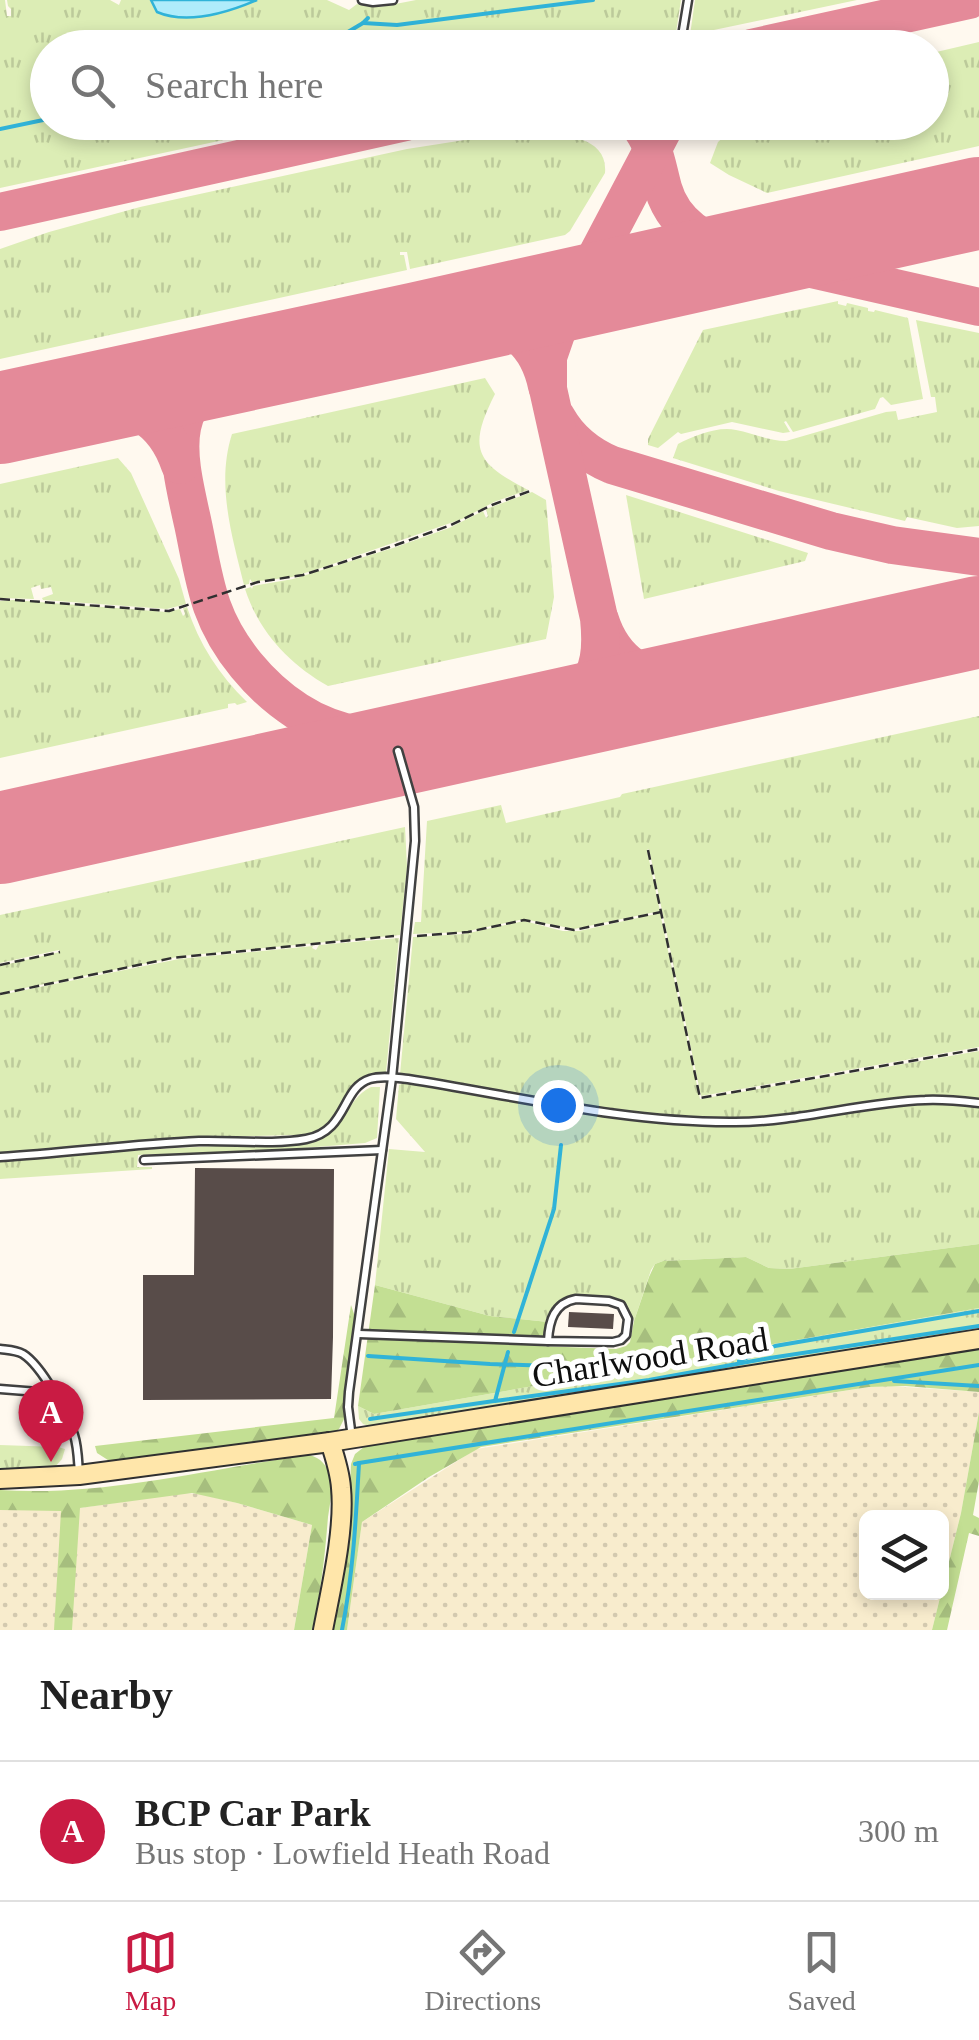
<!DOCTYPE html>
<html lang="en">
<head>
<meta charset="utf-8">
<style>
  :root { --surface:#fff; --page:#f6f6f6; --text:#222; --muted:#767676; --line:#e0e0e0; --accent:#c91b43 }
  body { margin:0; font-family:Georgia,serif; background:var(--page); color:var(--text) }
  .controls { position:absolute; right:30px; bottom:30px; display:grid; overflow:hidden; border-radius:15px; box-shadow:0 5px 15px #0003 }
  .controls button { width:90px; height:90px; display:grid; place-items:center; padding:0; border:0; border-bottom:2px solid var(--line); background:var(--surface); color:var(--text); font:50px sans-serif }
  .you { position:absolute; left:558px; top:1105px; width:35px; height:35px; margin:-25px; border:8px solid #fff; border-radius:50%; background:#1a73e8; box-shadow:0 0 0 15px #1a73e833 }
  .badge { display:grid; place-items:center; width:65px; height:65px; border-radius:50%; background:var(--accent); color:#fff; font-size:32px; font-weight:700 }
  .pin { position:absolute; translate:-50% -82px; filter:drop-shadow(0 2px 5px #0008) }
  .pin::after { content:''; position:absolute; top:52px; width:35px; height:30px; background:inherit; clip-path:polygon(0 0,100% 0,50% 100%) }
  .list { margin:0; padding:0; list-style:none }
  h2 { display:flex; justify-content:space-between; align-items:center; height:130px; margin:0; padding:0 40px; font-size:42px }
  h2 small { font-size:32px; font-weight:400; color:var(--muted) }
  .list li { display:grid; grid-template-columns:65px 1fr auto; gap:30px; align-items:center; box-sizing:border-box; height:140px; padding:0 40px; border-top:2px solid var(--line) }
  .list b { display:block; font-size:38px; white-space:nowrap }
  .list p { margin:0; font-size:32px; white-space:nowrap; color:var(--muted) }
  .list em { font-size:32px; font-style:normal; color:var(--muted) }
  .icon { flex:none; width:55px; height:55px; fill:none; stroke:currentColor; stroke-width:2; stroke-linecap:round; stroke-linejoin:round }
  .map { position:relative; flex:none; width:979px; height:1630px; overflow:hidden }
  .search { position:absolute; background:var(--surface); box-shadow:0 5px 15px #0003; left:30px; right:30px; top:30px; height:110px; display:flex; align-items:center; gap:25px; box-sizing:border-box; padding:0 35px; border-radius:55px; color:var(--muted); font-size:38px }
  .sheet { height:270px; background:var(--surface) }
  nav { display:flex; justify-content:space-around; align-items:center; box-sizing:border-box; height:140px; border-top:2px solid var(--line); background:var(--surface); font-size:28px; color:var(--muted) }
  nav a { display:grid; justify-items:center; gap:5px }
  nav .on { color:var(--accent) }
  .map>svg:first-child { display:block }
  .farmland { fill:url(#farmland-dots); fill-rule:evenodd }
  .grass { fill:url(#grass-tufts) }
  .forest { fill:url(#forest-firs) }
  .water { fill:#afecfb; stroke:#30b3d8; stroke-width:2.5 }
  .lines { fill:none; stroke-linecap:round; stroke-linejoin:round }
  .stream { stroke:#30b3d8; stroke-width:4 }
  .taxiway { stroke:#e48a99; stroke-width:38 }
  .runway { stroke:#e48a99; stroke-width:92 }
  .building { fill:#584c49 }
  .lane-casing { stroke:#414141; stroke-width:11 }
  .secondary-casing { stroke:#303030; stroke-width:22 }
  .path { stroke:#303030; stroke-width:2.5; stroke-dasharray:10 5; stroke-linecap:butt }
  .lane { stroke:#fff; stroke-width:6 }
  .secondary { stroke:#ffe6aa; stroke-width:18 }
  .labels { text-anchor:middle; stroke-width:10; stroke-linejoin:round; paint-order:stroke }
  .street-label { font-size:35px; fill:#0e0e0e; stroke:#fff }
</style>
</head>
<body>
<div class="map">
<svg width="979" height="1630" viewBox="0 0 979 1630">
  <defs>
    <pattern id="farmland-dots" width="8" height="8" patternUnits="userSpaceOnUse" patternTransform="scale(2.5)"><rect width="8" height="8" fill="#f8eccd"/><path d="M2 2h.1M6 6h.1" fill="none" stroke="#d3c9af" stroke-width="1.8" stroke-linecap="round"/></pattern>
    <pattern id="grass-tufts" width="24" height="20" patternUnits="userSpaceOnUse" patternTransform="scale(2.5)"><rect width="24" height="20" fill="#dcedb5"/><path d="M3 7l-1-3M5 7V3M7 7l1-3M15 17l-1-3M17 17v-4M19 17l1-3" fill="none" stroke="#bcca9a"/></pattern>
    <pattern id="forest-firs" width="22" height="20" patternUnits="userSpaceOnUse" patternTransform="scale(2.5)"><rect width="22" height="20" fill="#c3df93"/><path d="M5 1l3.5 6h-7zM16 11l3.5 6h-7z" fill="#a6be7e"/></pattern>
  </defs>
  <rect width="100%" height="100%" fill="#fff9ef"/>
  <g class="farmland">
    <path d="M891 1386 979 1392V1412L961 1513 932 1630H347L362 1522 476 1449 869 1387ZM866 1518H942V1592H866Z"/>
    <polygon points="184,1493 200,1494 237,1503 312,1525 294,1630 0,1630 0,1510 80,1508"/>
  </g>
  <g class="grass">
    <polygon points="0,0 5,0 7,16 11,16 11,9 8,6 7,0 110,0 119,5 121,0 327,0 349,10 357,4 380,7 416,0 681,0 675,39 636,47 48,48 48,122 303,123 0,188"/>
    <polygon points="695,0 857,0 690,35"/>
    <polygon points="979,42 979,146 767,193 729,175 710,163 718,142 739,123 932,122 932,53"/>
    <path d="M512 134C541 134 609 128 605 173L570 231 565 235 410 269 407 252H400V255H404L407 270 0 359V249L49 232 140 207 407 149 471 139 511 136Z"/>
    <polygon points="838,301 838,304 846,306 847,303 868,308 868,311 874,312 875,310 908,318 923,399 891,405 883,397 880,398 875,409 793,432 786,421 784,422 790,432 783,433 732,422 681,434 678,432 658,448 648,445 648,439 703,330"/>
    <path d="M916 320 979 333V526L957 528 907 517 905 521 779 491 673 458 678 444C694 436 717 426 736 430 753 433 768 441 786 441L886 412 896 411 898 420 937 412 935 397H931Z"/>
    <path d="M485 378 495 394C467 449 476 463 528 490L494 502 462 519 321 568 292 577 252 582 250 579 249 584 244 585C232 536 216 484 232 434Z"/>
    <polygon points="118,458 131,473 179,579 186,604 167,609 43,600 42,598 53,594 51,587 41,589 40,585 31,588 34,599 0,598 0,484"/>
    <path d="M532 492 546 500 554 597 546 639 328 686C289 664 259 632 245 589L251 587 252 589 253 586 293 579 396 547 449 528 483 511 486 518 488 516 486 509Z"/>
    <polygon points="626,495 808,553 805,561 644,599"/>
    <path d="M13 600 167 612 180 609 183 616 185 614 183 608 187 607C199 644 219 675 247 702L237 705 235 703 228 704V708L0 758V601Z"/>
    <polygon points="979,716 979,1047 701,1096 649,849 647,850 660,911 574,929 524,919 464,932 413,934 415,922 421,922 427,821 501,805 506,823 620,797 622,794 636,791"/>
    <polygon points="405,827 407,867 400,935 182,956 0,993 0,966 60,952 59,950 0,963 0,915"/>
    <path d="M660 913 700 1099 979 1051V1098C902 1088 826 1114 750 1117 633 1121 515 1093 400 1074L413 937 464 934 524 921 563 931H579Z"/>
    <path d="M399 938 386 1072C329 1076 356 1130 298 1135L174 1138 0 1153V995L179 959 313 946 312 948 316 950 319 945Z"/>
    <path d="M407 1082 602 1116 717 1125 771 1124 922 1103 979 1106V1244L789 1269 769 1268 746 1257 663 1261 655 1264 651 1270 634 1321 627 1305C614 1298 574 1291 560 1300 553 1305 551 1314 548 1322L490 1316 375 1285 389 1149 425 1152 396 1119 399 1085Z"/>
    <path d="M371 1087H380L377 1138 365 1143 268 1151 138 1155 137 1167H152V1169L0 1179V1161L137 1150 317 1141C346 1129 345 1100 371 1087Z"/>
    <polygon points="979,1308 979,1326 966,1328 962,1335 378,1429 363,1424 359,1419 358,1406 374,1414"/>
    <polygon points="0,1445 58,1447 65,1449 62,1459 54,1468 0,1472"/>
  </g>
  <g class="forest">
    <polygon points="979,1244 979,1308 374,1414 358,1406 375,1285 490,1316 548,1322 540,1346 616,1349 626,1346 630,1342 634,1321 649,1277 655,1264 663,1261 746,1257 769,1268 789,1269"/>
    <polygon points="351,1305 355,1317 344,1419 339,1429 332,1434 161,1459 111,1462 97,1453 95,1446 334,1418"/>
    <polygon points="979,1349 979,1392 905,1386 869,1387 481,1447 429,1477 362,1522 347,1630 329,1630 349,1508 351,1464 355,1454 364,1447"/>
    <polygon points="979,1412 979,1481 973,1515 979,1518 979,1536 969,1533 947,1630 932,1630 961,1513"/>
    <path d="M309 1455C321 1458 327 1465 330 1477 333 1490 330 1504 328 1517 325 1555 321 1593 312 1630H294L312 1525 237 1503 192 1493 80 1508 72 1630H54L61 1511 0 1510V1490C103 1497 207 1469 309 1455Z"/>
  </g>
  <path class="water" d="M151 0H257C229 12 187 25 157 12Z"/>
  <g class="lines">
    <g class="stream">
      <polyline points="363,23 397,25 593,0"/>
      <polyline points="321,48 363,23 368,18"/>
      <polyline points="0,129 48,119"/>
      <polyline points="514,1332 554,1209 561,1145"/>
      <polyline points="508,1352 495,1401 649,1380 770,1358 979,1326"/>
      <polyline points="368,1356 490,1364 613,1368"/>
      <polyline points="739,1361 775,1346 979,1311"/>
      <polyline points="894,1381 979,1386"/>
      <polyline points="370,1419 494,1401"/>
      <polyline points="359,1463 979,1365"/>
      <path d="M342 1630C353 1575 356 1519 359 1463L355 1464"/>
    </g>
    <g class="taxiway">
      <polyline points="751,48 969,0"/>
      <path d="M637 122C655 145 656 162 663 188 674 227 708 245 745 254L979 307"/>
      <polyline points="0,212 406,122"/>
      <path d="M459 318C506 318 537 338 547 386"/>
      <path d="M245 366C160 395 178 456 193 524 199 552 203 580 212 606 227 648 260 687 297 711 340 739 387 741 437 742"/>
      <path d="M81 401C129 400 164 417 180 465"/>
      <path d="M557 418C570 441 588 455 612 465L831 531 892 545 979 557"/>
      <path d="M600 620C615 668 654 686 702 683"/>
      <path d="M547 718C591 685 605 677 599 618L548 389V357L557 331 667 122"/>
    </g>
    <g class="runway">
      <polyline points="0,418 418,328 979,203"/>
      <polyline points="0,838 979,622"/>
    </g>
  </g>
  <g class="building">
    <polygon points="195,1168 334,1169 333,1337 331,1399 143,1400 143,1275 194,1275"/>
    <polygon points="569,1312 614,1314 613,1329 568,1327"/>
  </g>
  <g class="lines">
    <g class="lane-casing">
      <g id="lane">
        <polyline points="362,0 373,2 393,0"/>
        <polyline points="680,48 688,0"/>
        <path d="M0 1157C66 1153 132 1144 199 1141 234 1140 272 1145 306 1139 348 1131 341 1088 370 1079 382 1075 397 1078 408 1079 516 1096 625 1123 735 1122 799 1122 862 1102 925 1100 943 1099 961 1101 979 1103"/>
        <polyline points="144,1160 382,1150"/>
        <path d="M576 1299 609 1301 621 1305 628 1319 626 1335 621 1340 613 1342 548 1341C549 1321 554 1303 576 1299Z"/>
        <polyline points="359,1334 548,1341"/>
        <path d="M0 1349C8 1350 16 1350 23 1354 42 1366 67 1413 74 1435 78 1447 78 1461 79 1474"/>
        <polyline points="0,1389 51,1393"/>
        <polyline points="352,1438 348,1407 349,1392 392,1078 415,841 414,807 398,751"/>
      </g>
    </g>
    <g class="secondary-casing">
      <g id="secondary">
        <polyline points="0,1479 79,1475 330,1442 979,1339"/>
        <path d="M323 1630C331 1588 345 1530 341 1488 340 1473 335 1457 330 1442"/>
      </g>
    </g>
    <g class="path">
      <polyline points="0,599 169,611 258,582 303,575 396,545 451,525 492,505 530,491"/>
      <polyline points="648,850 700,1098 979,1049"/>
      <polyline points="417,936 468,932 524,920 574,930 661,912"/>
      <polyline points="0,965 60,952"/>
      <polyline points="0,994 172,958 394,936"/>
    </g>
    <use href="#lane" class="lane"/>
    <use href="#secondary" class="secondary"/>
  </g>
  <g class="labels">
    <g class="street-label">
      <text transform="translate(650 1357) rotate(-9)" y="12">Charlwood Road</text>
    </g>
  </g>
</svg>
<div class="controls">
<button><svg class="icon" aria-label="layers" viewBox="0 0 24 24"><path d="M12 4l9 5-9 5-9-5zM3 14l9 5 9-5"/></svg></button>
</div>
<div class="you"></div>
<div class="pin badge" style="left:51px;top:1462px">A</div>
<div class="search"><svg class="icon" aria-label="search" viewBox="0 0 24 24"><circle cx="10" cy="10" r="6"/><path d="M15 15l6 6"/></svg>Search here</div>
</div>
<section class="sheet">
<h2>Nearby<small></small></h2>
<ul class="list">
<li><span class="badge">A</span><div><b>BCP Car Park</b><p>Bus stop · Lowfield Heath Road</p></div><em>300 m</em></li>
</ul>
</section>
<nav>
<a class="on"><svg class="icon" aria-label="map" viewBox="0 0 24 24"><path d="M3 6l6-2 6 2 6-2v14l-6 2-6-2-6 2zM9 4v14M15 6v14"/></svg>Map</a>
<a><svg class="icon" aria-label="directions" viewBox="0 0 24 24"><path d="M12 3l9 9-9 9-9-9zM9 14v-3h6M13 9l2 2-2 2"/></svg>Directions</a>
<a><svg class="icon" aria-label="saved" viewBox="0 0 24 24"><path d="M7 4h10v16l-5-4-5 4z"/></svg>Saved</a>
</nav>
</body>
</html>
